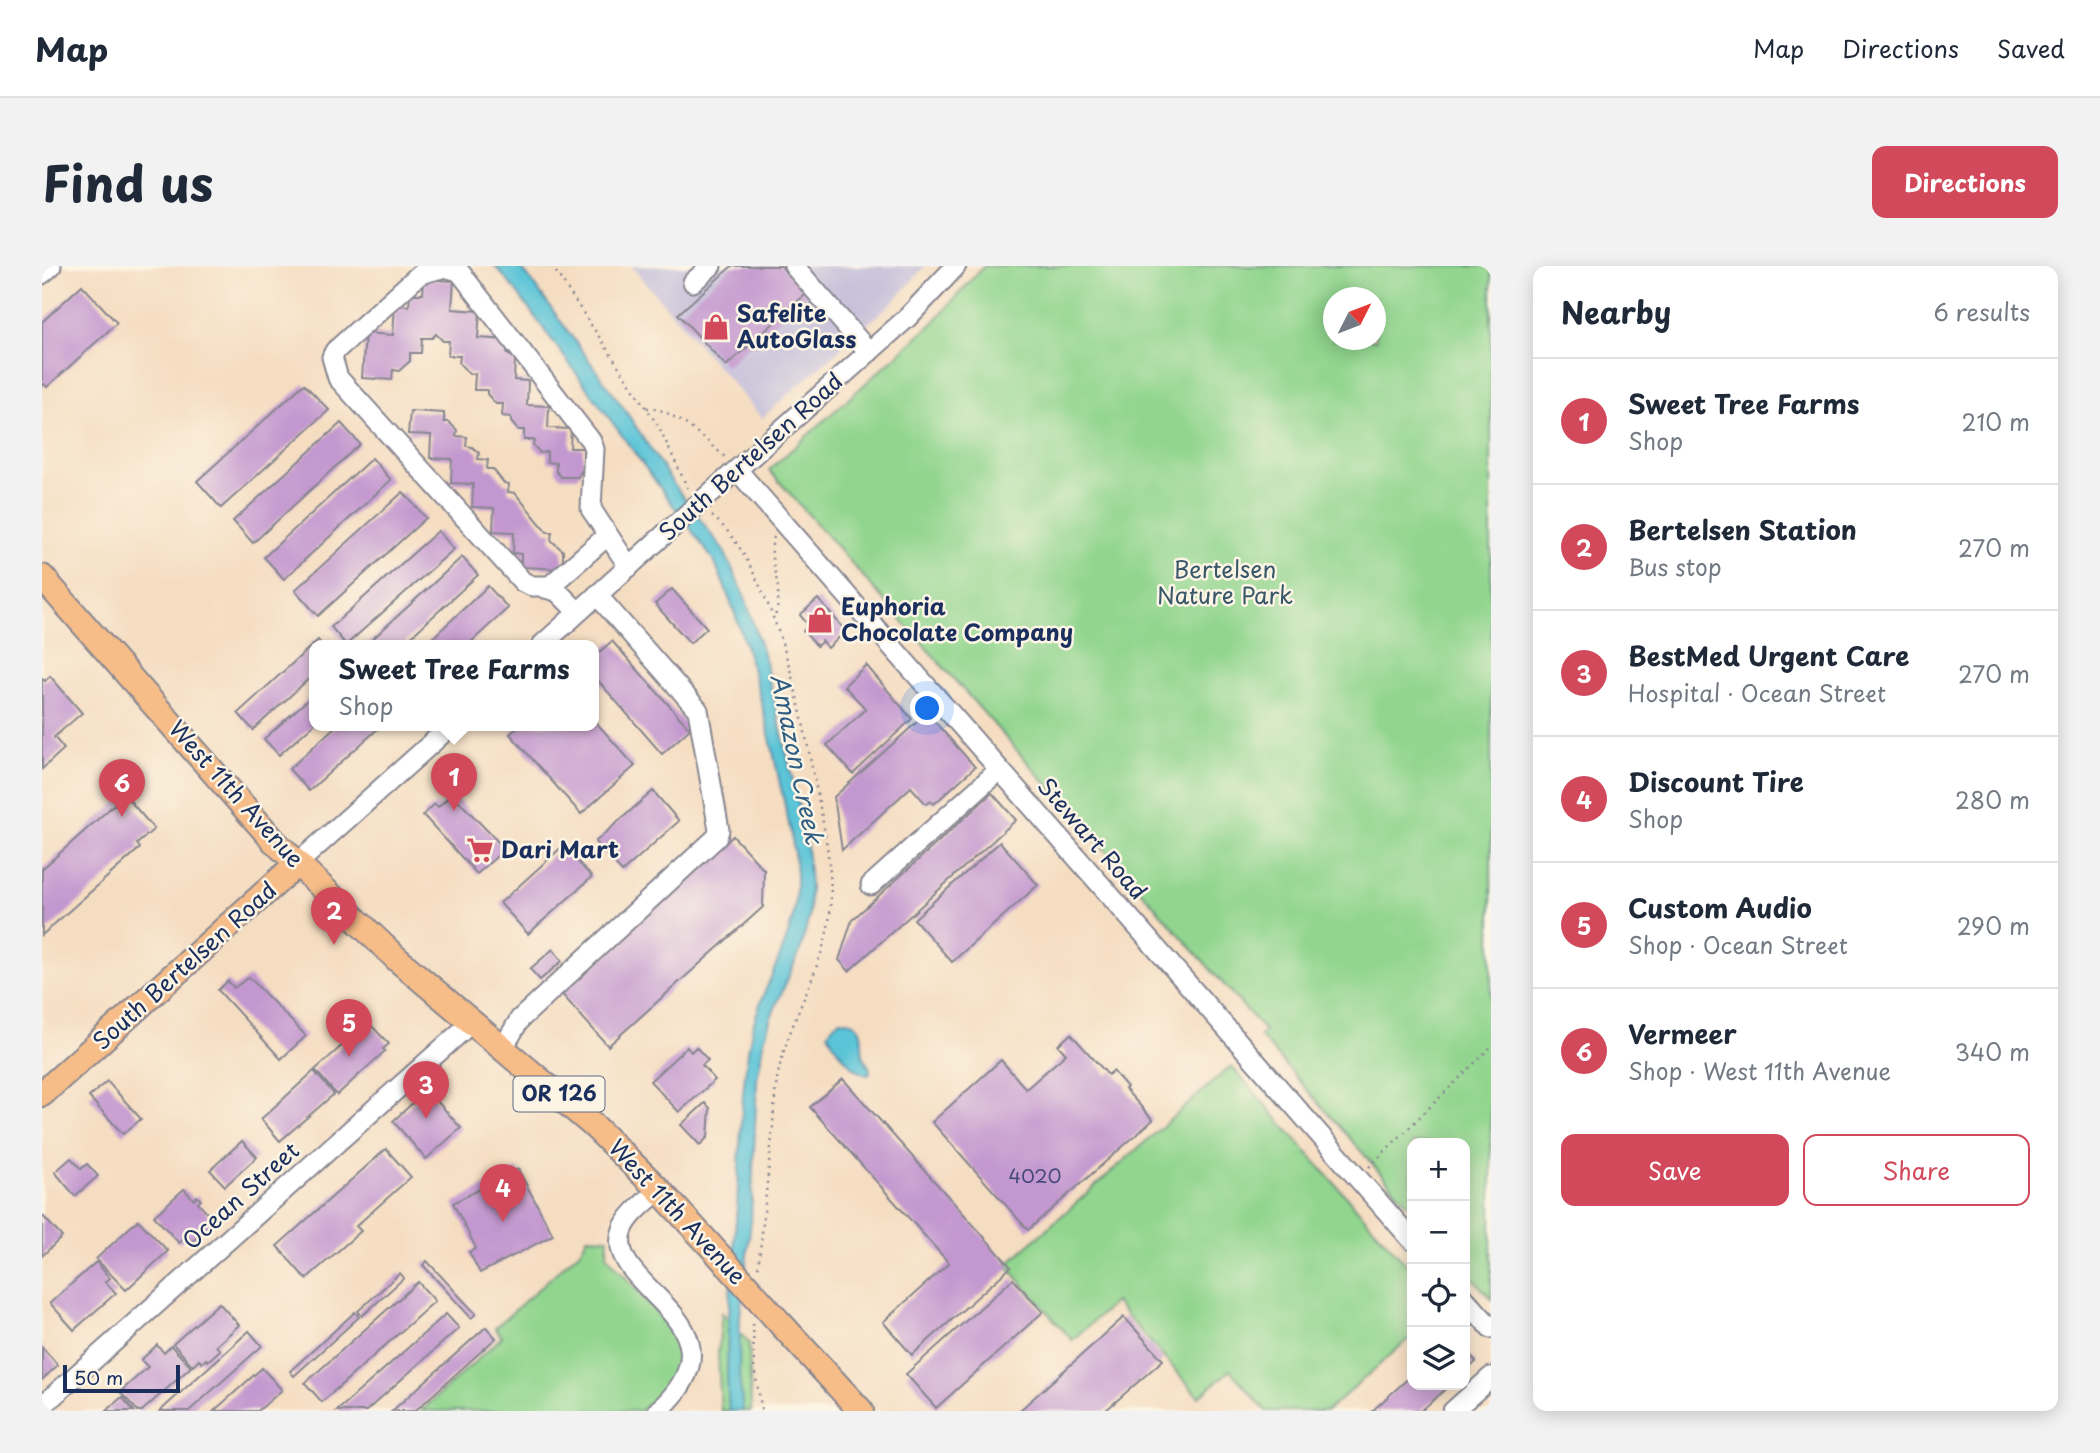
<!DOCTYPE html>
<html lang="en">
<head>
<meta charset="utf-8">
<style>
  :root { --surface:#fff; --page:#f2f2f3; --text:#1f2937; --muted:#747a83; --line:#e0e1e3; --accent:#d1495b }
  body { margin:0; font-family:"Playpen Sans",sans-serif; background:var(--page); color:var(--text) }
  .controls { position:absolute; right:21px; bottom:21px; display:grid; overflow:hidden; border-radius:14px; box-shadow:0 4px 18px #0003 }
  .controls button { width:63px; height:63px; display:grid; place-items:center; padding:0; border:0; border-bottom:2px solid var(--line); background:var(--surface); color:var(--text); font:35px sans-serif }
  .compass { position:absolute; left:1281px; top:21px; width:63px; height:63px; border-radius:50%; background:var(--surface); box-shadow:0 4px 18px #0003; rotate:48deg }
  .scale { position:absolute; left:21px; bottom:18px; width:117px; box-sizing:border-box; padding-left:7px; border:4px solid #1b2f5e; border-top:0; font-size:19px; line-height:24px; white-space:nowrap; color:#1b2f5e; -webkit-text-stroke:5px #fcf5e5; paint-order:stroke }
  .you { position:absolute; left:886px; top:443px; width:24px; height:24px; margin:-18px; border:5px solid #fff; border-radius:50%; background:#1a73e8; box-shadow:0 0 0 10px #1a73e833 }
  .badge { display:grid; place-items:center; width:46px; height:46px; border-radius:50%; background:var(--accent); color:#fff; font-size:23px; font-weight:700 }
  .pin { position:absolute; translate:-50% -58px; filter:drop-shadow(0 2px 4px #0008) }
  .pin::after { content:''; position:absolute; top:37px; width:24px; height:21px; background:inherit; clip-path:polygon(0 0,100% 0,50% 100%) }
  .popup { position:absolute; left:267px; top:374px; width:290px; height:91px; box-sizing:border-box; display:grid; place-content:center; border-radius:14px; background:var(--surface); filter:drop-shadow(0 2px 5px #0005); font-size:23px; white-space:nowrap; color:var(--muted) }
  .popup b { font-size:26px; color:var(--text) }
  .popup::after { content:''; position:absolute; left:50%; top:100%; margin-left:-14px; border:14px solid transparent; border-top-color:var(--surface) }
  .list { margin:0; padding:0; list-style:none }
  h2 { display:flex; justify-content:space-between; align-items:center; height:91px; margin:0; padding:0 28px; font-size:30px }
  h2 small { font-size:23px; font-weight:400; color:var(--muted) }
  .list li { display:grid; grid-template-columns:46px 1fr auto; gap:21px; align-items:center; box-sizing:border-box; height:126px; padding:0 28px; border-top:2px solid var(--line) }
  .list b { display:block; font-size:26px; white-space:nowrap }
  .list p { margin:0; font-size:23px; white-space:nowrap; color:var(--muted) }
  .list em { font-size:23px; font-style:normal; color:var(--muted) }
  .actions { display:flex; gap:14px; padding:21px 28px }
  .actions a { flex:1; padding:16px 0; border:2px solid var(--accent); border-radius:14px; text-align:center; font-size:24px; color:var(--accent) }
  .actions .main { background:var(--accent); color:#fff }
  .icon { flex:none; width:38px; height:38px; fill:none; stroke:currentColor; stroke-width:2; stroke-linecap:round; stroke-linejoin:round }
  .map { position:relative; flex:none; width:1449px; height:1145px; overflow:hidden; border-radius:14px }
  header { display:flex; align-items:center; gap:42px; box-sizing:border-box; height:98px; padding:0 35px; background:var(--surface); border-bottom:2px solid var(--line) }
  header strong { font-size:33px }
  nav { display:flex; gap:38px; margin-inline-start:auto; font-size:24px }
  .intro { display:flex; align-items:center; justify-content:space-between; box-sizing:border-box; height:168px; padding:0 42px }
  h1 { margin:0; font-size:49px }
  .button { padding:18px 32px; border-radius:14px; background:var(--accent); color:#fff; font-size:24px; font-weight:700 }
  main { display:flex; gap:42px; padding:0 42px }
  aside { flex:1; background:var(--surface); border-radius:14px; box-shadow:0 4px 18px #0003 }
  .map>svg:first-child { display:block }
  .industrial { fill:#c6c0da }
  .green { fill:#91d58e; stroke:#568276; stroke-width:2; fill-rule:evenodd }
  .water { fill:#5bc4d7; stroke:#3b7a9a; stroke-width:2 }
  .building { fill:#c397cf }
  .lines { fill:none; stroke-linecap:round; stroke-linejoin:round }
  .minor-casing { stroke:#888690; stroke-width:23 }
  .major-casing { stroke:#888690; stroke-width:28 }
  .path { stroke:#888690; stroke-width:2.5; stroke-dasharray:2 5; stroke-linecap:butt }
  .minor { stroke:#fff; stroke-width:19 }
  .major { stroke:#f7bd88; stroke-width:24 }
  .minor-bridge-casing { stroke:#888690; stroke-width:23; stroke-linecap:butt }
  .major-bridge-casing { stroke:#888690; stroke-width:28; stroke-linecap:butt }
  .minor-bridge { stroke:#fff; stroke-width:19 }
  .major-bridge { stroke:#f7bd88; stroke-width:24 }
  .labels { text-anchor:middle; stroke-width:5; stroke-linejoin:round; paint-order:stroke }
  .number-label { font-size:19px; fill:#45497a }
  .shield { fill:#fcf5e5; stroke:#5e6a86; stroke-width:2 }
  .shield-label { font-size:21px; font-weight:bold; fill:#1b2f5e }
  .poi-label { font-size:23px; font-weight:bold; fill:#1b2f5e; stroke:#fcf5e5; text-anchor:start }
  .street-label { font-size:23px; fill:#1b2f5e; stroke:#fcf5e5 }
  .park-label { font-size:23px; fill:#38586a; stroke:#fcf5e5 }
  .water-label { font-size:24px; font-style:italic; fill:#2e5c82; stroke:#fcf5e5 }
</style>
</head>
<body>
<header>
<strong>Map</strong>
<nav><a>Map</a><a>Directions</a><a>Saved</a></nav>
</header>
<div class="intro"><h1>Find us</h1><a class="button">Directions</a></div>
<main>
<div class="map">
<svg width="1449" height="1145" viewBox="0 0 1449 1145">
  <rect width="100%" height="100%" fill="#fcf5e5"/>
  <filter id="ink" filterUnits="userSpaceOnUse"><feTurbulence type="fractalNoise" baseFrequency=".0143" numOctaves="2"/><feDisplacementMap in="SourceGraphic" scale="14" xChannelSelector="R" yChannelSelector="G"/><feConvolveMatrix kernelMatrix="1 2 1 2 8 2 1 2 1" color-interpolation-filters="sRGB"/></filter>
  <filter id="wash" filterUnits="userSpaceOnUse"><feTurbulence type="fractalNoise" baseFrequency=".00686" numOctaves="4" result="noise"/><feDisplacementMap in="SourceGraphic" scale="28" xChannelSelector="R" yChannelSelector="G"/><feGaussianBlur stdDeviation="1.57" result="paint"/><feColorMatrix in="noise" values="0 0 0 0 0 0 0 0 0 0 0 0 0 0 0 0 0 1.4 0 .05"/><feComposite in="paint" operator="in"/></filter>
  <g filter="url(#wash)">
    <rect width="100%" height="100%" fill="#f5ddc1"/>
    <polygon class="industrial" points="589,0 883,0 855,32 720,152"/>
    <g class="green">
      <path d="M942 0H1449V1033L1423 1003V877H1370V943L1218 770 1223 765 727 204 891 57ZM1292 32H1334V74H1292Z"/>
      <polygon points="1189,800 1370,1005 1370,1070 1285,1145 1224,1145 1188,1104 1157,1131 1073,1036 1030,1074 964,999"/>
      <polygon points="545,971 566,972 565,990 635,1070 639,1090 636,1105 625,1121 598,1145 379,1145 460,1071 453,1062 539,984"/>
      <polygon points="680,1047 707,1077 709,1145 679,1145 676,1088"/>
    </g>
    <g class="water">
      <path d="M453 0H476L485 9 583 144 630 216 682 285 703 331 722 391 764 570 768 620 767 651 759 682 729 751 722 775 715 813 709 955 698 1051 697 1109 701 1145H687C681 1076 691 1007 695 938 699 880 698 821 710 764 720 721 747 683 753 639 758 599 747 557 738 518 722 442 704 367 672 295L471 21Z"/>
      <path d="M798 754C829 756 816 777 822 792 824 796 826 799 828 803L827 809C813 809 791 780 786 767L792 758Z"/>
    </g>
    <g id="blocks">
      <g class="building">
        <polygon points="690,0 739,0 764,28 684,100 636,48"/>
        <polygon points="382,13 412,15 410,43 438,45 436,72 466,74 465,88 473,92 472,114 486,115 485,139 507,140 506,162 529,163 528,182 541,182 541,202 536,211 519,211 514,205 514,197 505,196 505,186 498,187 491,179 492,174 482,174 482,164 476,164 469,156 469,151 460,150 461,138 454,138 445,128 445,124 432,124 433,108 427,108 417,97 418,90 406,90 407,75 401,75 394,68 390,72 380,72 379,87 368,87 368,95 357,105 351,104 350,114 320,112 323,67 351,69 353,39 367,40 368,28 381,28"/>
        <polygon points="40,19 75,57 5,121 2,118 0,120 0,56"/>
        <polygon points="262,118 287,144 179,242 155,215"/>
        <polygon points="368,145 402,147 402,156 407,156 415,164 414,170 425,171 424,180 430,181 437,187 436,193 446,194 445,203 451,203 462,217 467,218 466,226 473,227 505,266 510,266 509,274 521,285 521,303 479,301 479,288 471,287 472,266 451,265 452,242 430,241 431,218 409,217 410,193 388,192 389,169 366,168"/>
        <polygon points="299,157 318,178 211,277 191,255"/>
        <polygon points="330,192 349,214 242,313 222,291"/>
        <polygon points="361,226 384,252 276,350 253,324"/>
        <polygon points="396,265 412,283 304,379 289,361"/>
        <polygon points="420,291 436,309 360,379 324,379"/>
        <polygon points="446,320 466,342 426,379 383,379"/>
        <polygon points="630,323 665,362 648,377 613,338"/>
        <polygon points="776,333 804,365 786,382 780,375 775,380 761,365 767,360 758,349"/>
        <polygon points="276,374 280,379 272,379 272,408 211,464 196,447"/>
        <polygon points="570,375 648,463 620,488 552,410 552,391"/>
        <polygon points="824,399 870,453 811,508 785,479 824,443 802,420"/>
        <polygon points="8,410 40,447 12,471 22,483 0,503 0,412 3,415"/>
        <polygon points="272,428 272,458 237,489 222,473"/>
        <polygon points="885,447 933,501 892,538 889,535 884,538 869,521 800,584 792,531"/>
        <polygon points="552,454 593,500 539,548 468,468 478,459 552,459"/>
        <polygon points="295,459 340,459 267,525 247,503"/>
        <polygon points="611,525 637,555 580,606 553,576"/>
        <polygon points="950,527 974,554 807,705 797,694 810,654"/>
        <polygon points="410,528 463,583 435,608 381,549 393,538 396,541"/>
        <polygon points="83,529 112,563 95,578 98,582 0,669 0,603"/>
        <polygon points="691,570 722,604 721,641 566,780 518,726"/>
        <polygon points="958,576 996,619 910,696 872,653"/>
        <polygon points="521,580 550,611 486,668 458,637"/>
        <polygon points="511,683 520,695 498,714 488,703"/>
        <polygon points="207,711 264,770 239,793 176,724 186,715 192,722"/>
        <polygon points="326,756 347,778 341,783 343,785 295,829 273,804"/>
        <polygon points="1029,768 1066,809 1071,805 1085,821 1083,823 1111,854 986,964 890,856 959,794 984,823 1024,788 1016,779"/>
        <polygon points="645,781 649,786 654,781 666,794 660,799 673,814 637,846 608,815"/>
        <polygon points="272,805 292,828 238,875 219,853"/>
        <polygon points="801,813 969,1001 870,1089 841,1056 907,997 768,841"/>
        <polygon points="65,815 99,853 81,868 47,831"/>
        <polygon points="385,824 419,862 384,893 351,855"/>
        <polygon points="663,837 668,842 666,871 658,879 639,859"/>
        <polygon points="200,875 215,891 183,920 168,904"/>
        <polygon points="344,883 369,911 314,960 319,965 264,1013 235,980"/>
        <polygon points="29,892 39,903 45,898 56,910 33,930 13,906"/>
        <polygon points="476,903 511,969 438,1007 427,986 434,982 411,937"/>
        <polygon points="142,923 152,934 155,930 159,934 156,937 172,955 150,976 145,970 137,977 112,950"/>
        <polygon points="0,949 20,971 0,990"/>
        <polygon points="96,954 126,985 84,1024 54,993"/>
        <polygon points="385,995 434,1048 429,1052 381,999"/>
        <polygon points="54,996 68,1012 63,1016 74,1027 32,1064 8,1037"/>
        <polygon points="358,1007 362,1012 320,1050 316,1045"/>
        <polygon points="971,1013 1001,1046 894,1142 864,1108"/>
        <polygon points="376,1016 393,1035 280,1136 263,1117"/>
        <polygon points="177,1037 197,1059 174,1080 178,1084 166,1095 164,1093 160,1097 157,1094 151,1100 131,1078"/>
        <polygon points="313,1046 317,1051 252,1110 248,1105"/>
        <polygon points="404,1048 417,1062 324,1145 295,1145"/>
        <polygon points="1082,1051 1121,1094 1063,1145 977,1145"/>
        <polygon points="444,1061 454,1072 373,1145 350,1145"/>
        <polygon points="207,1065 220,1080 147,1145 118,1145"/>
        <polygon points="115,1079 122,1087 129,1080 149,1101 100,1145 96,1145 78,1126 106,1101 99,1094"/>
        <polygon points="0,1081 16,1099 0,1114"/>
        <polygon points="1423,1083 1434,1096 1423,1106"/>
        <polygon points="220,1102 240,1124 216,1145 172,1145"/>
        <polygon points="1370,1109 1370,1119 1408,1119 1379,1145 1330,1145"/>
        <polygon points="80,1131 92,1145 64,1145"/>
      </g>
    </g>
  </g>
  <g filter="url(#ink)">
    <use href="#blocks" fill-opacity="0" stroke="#888690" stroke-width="2"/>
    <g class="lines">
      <g class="minor-casing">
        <g id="minor">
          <polyline points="752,0 827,86"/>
          <polyline points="0,8 9,0"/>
          <polyline points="651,16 669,0"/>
          <polyline points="695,204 1370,974"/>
          <polyline points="672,224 865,52 914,0"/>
          <polyline points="566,269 508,320 490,320 481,316 296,112 290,91 293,85 378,8 403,1 417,5 549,175 552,183 549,243 587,301"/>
          <polyline points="503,322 515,325 536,346"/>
          <polyline points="500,379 624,267"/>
          <polyline points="256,597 410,459"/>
          <polyline points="829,619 957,504"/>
          <polyline points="461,782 478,753 675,571 677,564 656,444 555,329"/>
          <polyline points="1423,1033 1449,1062"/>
          <polyline points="0,1140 430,756"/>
          <path d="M616 1145C714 1056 557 1022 581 963 587 948 605 935 617 924"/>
          <polyline points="1411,1145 1449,1111"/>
        </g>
      </g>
      <g class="major-casing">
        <g id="major">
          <polyline points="0,311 232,575 355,693 551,859 617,924 666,977"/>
          <polyline points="0,828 256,597"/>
          <polyline points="739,1058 819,1145"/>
        </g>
      </g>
      <g class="path">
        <polyline points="510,0 617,161 647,225"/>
        <path d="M605 142C627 140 667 176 683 191"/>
        <path d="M670 250C691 267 704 291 715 314 745 376 758 440 771 506 780 553 792 600 788 648 782 702 747 753 736 808 732 829 732 851 730 871 725 915 721 959 716 1003"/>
        <path d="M732 271C723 295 744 318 733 350"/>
        <polyline points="1327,901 1449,781"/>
        <polyline points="711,1058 712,1102 720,1145"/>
      </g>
      <use href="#minor" class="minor"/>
      <use href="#major" class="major"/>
      <g class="minor-bridge-casing">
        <polyline id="minor-bridge" points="624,267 672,224"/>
      </g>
      <g class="major-bridge-casing">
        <polyline id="major-bridge" points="666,977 739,1058"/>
      </g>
      <use href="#minor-bridge" class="minor-bridge"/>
      <use href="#major-bridge" class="major-bridge"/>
    </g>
  </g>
  <defs>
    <g id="shop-bare" transform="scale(2.1)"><path d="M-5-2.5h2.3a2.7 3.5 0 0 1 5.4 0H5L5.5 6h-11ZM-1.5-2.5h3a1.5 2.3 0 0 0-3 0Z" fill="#d1495b" stroke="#fcf5e5" stroke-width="2.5" paint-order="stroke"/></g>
    <g id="supermarket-bare" transform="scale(2.1)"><path d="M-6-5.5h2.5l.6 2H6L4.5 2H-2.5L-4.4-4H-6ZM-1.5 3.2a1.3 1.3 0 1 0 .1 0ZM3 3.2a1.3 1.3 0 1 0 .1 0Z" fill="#d1495b" stroke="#fcf5e5" stroke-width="2.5" paint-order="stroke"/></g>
  </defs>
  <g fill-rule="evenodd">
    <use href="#shop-bare" x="674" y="61"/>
    <use href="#shop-bare" x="778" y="354"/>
    <use href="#supermarket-bare" x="438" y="584"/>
  </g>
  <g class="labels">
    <g class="number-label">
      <text x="993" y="917">4020</text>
    </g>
    <rect class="shield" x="471.5" y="810.5" width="91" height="35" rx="5"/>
    <g class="shield-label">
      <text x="517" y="835">OR 126</text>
    </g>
    <g class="poi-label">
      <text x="695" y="56">Safelite<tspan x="695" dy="26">AutoGlass</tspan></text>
      <text x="799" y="349">Euphoria<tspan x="799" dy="26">Chocolate Company</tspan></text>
      <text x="459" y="592">Dari Mart</text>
    </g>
    <g class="street-label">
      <text transform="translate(709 191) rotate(-42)" y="8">South Bertelsen Road</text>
      <text transform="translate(194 528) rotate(48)" y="8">West 11th Avenue</text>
      <text transform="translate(1050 573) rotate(49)" y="8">Stewart Road</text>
      <text transform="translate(143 700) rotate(-42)" y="8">South Bertelsen Road</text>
      <text transform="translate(199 930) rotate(-42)" y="8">Ocean Street</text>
      <text transform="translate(635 946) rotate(47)" y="8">West 11th Avenue</text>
    </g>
    <g class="park-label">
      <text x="1183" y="312">Bertelsen<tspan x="1183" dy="26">Nature Park</tspan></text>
    </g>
    <g class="water-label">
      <text transform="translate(754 493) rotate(78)" y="8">Amazon Creek</text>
    </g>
  </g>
</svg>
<div class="controls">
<button>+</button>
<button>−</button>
<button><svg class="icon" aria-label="locate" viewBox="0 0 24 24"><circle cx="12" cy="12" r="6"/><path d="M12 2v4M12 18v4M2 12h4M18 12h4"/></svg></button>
<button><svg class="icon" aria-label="layers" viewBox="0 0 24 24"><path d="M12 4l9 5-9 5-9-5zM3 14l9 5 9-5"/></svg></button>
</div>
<svg class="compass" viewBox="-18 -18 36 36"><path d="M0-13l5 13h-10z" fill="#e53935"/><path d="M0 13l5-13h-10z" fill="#747a83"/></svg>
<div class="scale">50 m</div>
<div class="you"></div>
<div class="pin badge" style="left:412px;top:545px">1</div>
<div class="popup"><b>Sweet Tree Farms</b>Shop</div>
<div class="pin badge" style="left:292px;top:679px">2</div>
<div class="pin badge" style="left:384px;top:853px">3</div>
<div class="pin badge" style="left:461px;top:956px">4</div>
<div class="pin badge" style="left:307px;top:791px">5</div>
<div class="pin badge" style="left:80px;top:551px">6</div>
</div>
<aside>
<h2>Nearby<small>6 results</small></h2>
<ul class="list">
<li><span class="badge">1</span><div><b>Sweet Tree Farms</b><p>Shop</p></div><em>210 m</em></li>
<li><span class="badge">2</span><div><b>Bertelsen Station</b><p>Bus stop</p></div><em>270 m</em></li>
<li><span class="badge">3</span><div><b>BestMed Urgent Care</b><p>Hospital · Ocean Street</p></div><em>270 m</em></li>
<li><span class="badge">4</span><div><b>Discount Tire</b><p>Shop</p></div><em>280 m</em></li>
<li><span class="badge">5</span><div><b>Custom Audio</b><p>Shop · Ocean Street</p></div><em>290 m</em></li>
<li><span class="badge">6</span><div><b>Vermeer</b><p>Shop · West 11th Avenue</p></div><em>340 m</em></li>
</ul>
<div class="actions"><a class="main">Save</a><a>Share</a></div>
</aside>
</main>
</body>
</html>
